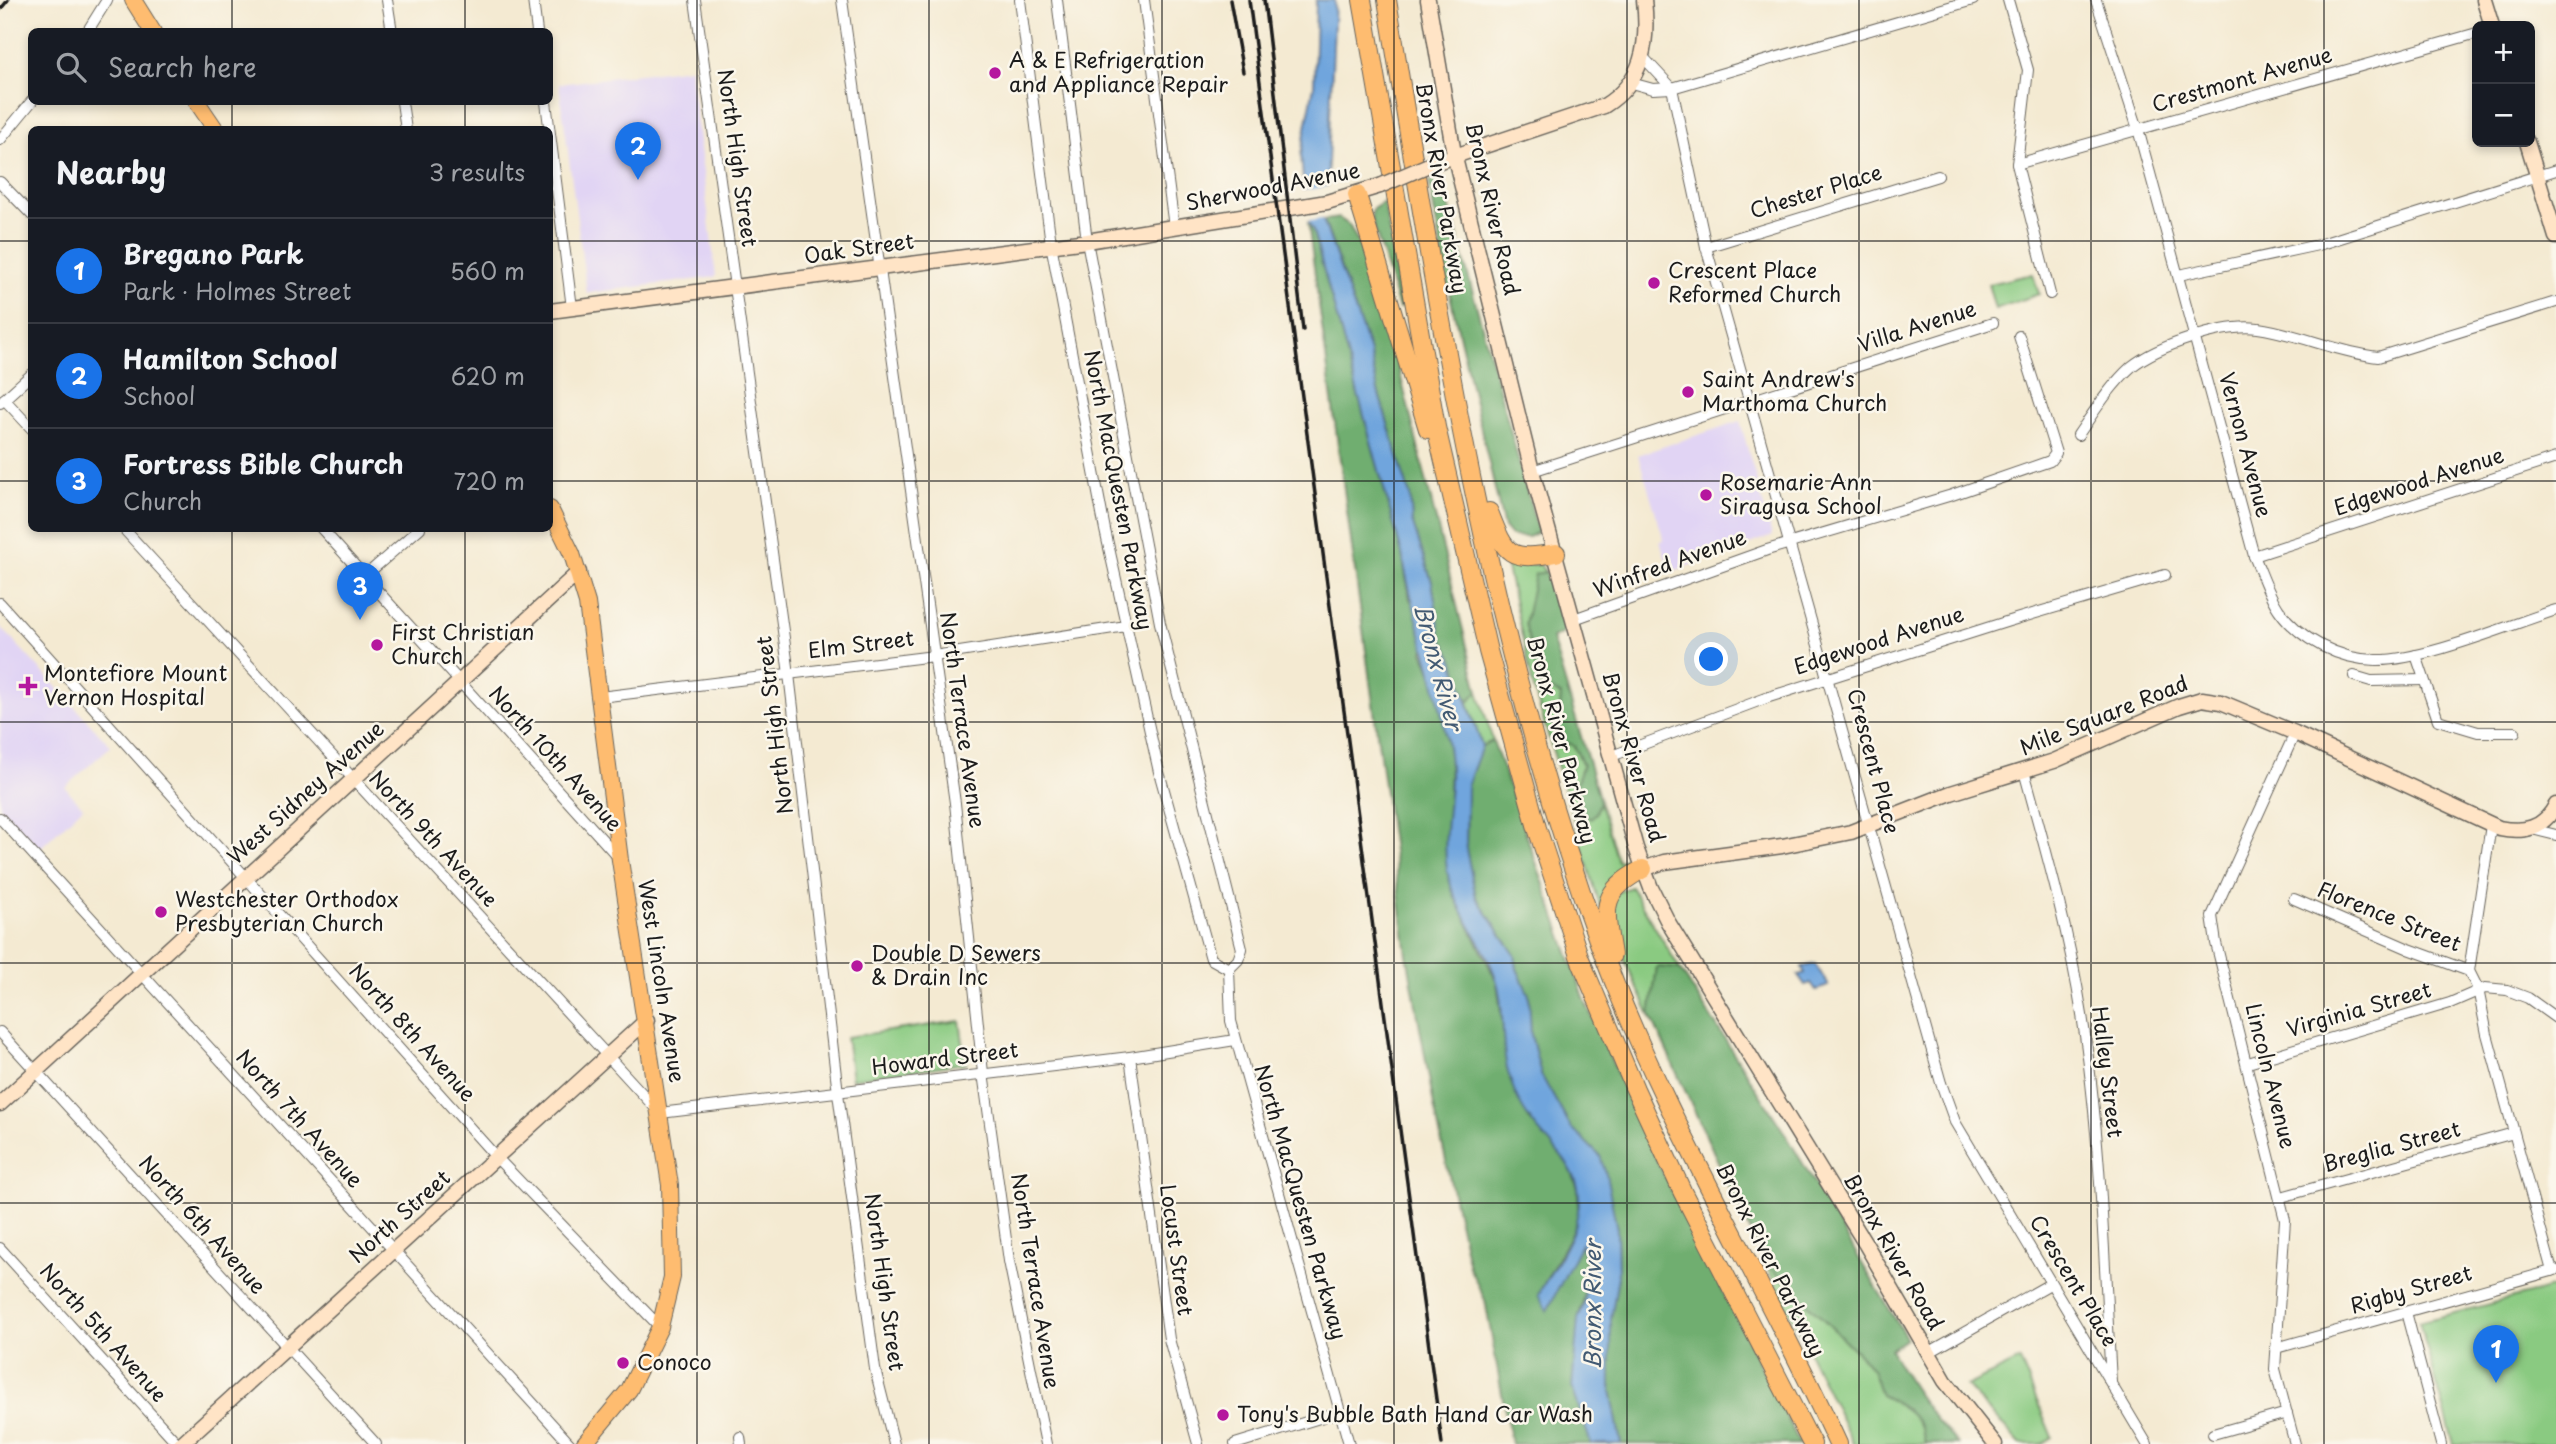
<!DOCTYPE html>
<html lang="en">
<head>
<meta charset="utf-8">
<style>
  :root { --surface:#171b24; --page:#20242c; --text:#f1f3f6; --muted:#9ea1a6; --line:#363941; --accent:#1a73e8 }
  body { margin:0; font-family:"Playpen Sans",sans-serif; background:var(--page); color:var(--text) }
  .controls { position:absolute; right:21px; top:21px; display:grid; overflow:hidden; border-radius:10px; box-shadow:0 4px 10px #0003 }
  .controls button { width:63px; height:63px; display:grid; place-items:center; padding:0; border:0; border-bottom:2px solid var(--line); background:var(--surface); color:var(--text); font:35px sans-serif }
  .you { position:absolute; left:1712px; top:660px; width:24px; height:24px; margin:-18px; border:5px solid #fff; border-radius:50%; background:#1a73e8; box-shadow:0 0 0 10px #1a73e833 }
  .badge { display:grid; place-items:center; width:46px; height:46px; border-radius:50%; background:var(--accent); color:#fff; font-size:23px; font-weight:700 }
  .pin { position:absolute; translate:-50% -58px; filter:drop-shadow(0 2px 4px #0008) }
  .pin::after { content:''; position:absolute; top:37px; width:24px; height:21px; background:inherit; clip-path:polygon(0 0,100% 0,50% 100%) }
  .list { margin:0; padding:0; list-style:none }
  h2 { display:flex; justify-content:space-between; align-items:center; height:91px; margin:0; padding:0 28px; font-size:30px }
  h2 small { font-size:23px; font-weight:400; color:var(--muted) }
  .list li { display:grid; grid-template-columns:46px 1fr auto; gap:21px; align-items:center; box-sizing:border-box; height:105px; padding:0 28px; border-top:2px solid var(--line) }
  .list b { display:block; font-size:26px; white-space:nowrap }
  .list p { margin:0; font-size:23px; white-space:nowrap; color:var(--muted) }
  .list em { font-size:23px; font-style:normal; color:var(--muted) }
  .icon { flex:none; width:38px; height:38px; fill:none; stroke:currentColor; stroke-width:2; stroke-linecap:round; stroke-linejoin:round }
  .map { position:relative; flex:none; width:2556px; height:1444px; overflow:hidden }
  .search { position:absolute; background:var(--surface); box-shadow:0 4px 10px #0003; left:28px; top:28px; width:525px; height:77px; display:flex; align-items:center; gap:18px; box-sizing:border-box; padding:0 24px; border-radius:10px; color:var(--muted); font-size:26px }
  .panel { position:absolute; background:var(--surface); box-shadow:0 4px 10px #0003; left:28px; top:126px; width:525px; height:406px; border-radius:10px }
  .map>svg:first-child { display:block }
  .built { fill:#e1d4f4 }
  .green { fill:#8aca81; stroke:#53734e; stroke-width:2 }
  .forest { fill:#6fae6f; stroke:#466546; stroke-width:2 }
  .water { fill:#70a5dd; stroke:#46607c; stroke-width:2 }
  .pier { fill:#f4ead2 }
  .lines { fill:none; stroke-linecap:round; stroke-linejoin:round }
  .street-casing { stroke:#68645c; stroke-width:12 }
  .secondary-casing { stroke:#68645c; stroke-width:17 }
  .primary-casing { stroke:#68645c; stroke-width:18 }
  .highway-casing { stroke:#68645c; stroke-width:20 }
  .street { stroke:#fff; stroke-width:10 }
  .secondary { stroke:#ffe4c6; stroke-width:14 }
  .primary { stroke:#febc70; stroke-width:16 }
  .highway { stroke:#febc70; stroke-width:18 }
  .rail { stroke:#1c1c1c; stroke-width:3.5 }
  .secondary-bridge-casing { stroke:#68645c; stroke-width:17; stroke-linecap:butt }
  .secondary-bridge { stroke:#ffe4c6; stroke-width:14 }
  .grid { fill:none; stroke:#1c1c1c; stroke-width:2; stroke-opacity:0.55 }
  .poi-dot { fill:#b5179e; stroke:#fbf7ec; stroke-width:2.5 }
  .labels { text-anchor:middle; stroke-width:5; stroke-linejoin:round; paint-order:stroke }
  .poi-label { font-size:21px; fill:#1c1c1c; stroke:#fbf7ec; text-anchor:start }
  .street-label { font-size:21px; fill:#1c1c1c; stroke:#fbf7ec }
  .water-label { font-size:23px; font-style:italic; fill:#425a73; stroke:#fbf7ec }
</style>
</head>
<body>
<div class="map">
<svg width="2556" height="1444" viewBox="0 0 2556 1444">
  <rect width="100%" height="100%" fill="#fbf7ec"/>
  <filter id="ink" filterUnits="userSpaceOnUse"><feTurbulence type="fractalNoise" baseFrequency=".0143" numOctaves="2"/><feDisplacementMap in="SourceGraphic" scale="14" xChannelSelector="R" yChannelSelector="G"/><feConvolveMatrix kernelMatrix="1 2 1 2 8 2 1 2 1" color-interpolation-filters="sRGB"/></filter>
  <filter id="wash" filterUnits="userSpaceOnUse"><feTurbulence type="fractalNoise" baseFrequency=".00686" numOctaves="4" result="noise"/><feDisplacementMap in="SourceGraphic" scale="28" xChannelSelector="R" yChannelSelector="G"/><feGaussianBlur stdDeviation="1.57" result="paint"/><feColorMatrix in="noise" values="0 0 0 0 0 0 0 0 0 0 0 0 0 0 0 0 0 1.4 0 .05"/><feComposite in="paint" operator="in"/></filter>
  <g filter="url(#wash)">
    <rect width="100%" height="100%" fill="#f4ead2"/>
    <g class="built">
      <polygon points="690,68 716,277 587,293 559,84"/>
      <polygon points="1740,421 1772,536 1670,572 1660,541 1664,540 1638,455"/>
      <polygon points="0,626 111,746 65,787 83,807 39,849 0,807"/>
    </g>
    <g class="green">
      <polygon points="2033,274 2039,294 1995,309 1988,284"/>
      <polygon points="1505,559 1519,565 1539,564 1546,572 1535,574 1561,694 1559,729 1563,741 1574,746 1583,765 1576,785 1596,813 1600,801 1618,862 1630,857 1631,868 1611,882 1601,909 1533,686"/>
      <polygon points="1478,691 1493,741 1482,746 1468,702"/>
      <polygon points="1631,887 1680,969 1657,967 1650,1015 1624,959 1612,922 1615,893"/>
      <polygon points="960,1021 966,1063 852,1079 846,1037"/>
      <path d="M1764 1261 1864 1359 1873 1371 1881 1395C1905 1406 1922 1417 1925 1444H1853Z"/>
      <polygon points="2556,1287 2556,1444 2454,1444 2419,1322"/>
      <polygon points="2020,1360 2052,1437 2041,1444 2020,1444 1966,1386"/>
    </g>
    <g class="forest">
      <polygon points="1429,181 1443,183 1538,532 1528,537 1511,536 1504,528 1446,278"/>
      <polygon points="1384,202 1402,307 1399,308 1371,217 1373,209"/>
      <polygon points="1339,218 1349,225 1366,258 1395,353 1478,691 1468,702 1453,659 1441,637 1432,582 1412,521 1410,496 1378,391 1369,349 1324,220"/>
      <path d="M1308 223 1313 231 1402 554 1410 599 1416 608 1426 645 1423 651 1437 688 1450 757 1447 869 1454 895 1497 982 1510 1080 1529 1119 1569 1165 1578 1189V1221L1538 1295 1580 1243C1590 1268 1587 1293 1578 1319L1591 1444H1511L1485 1300 1469 1267 1434 1106 1407 955Z"/>
      <polygon points="1546,572 1565,632 1552,638 1600,801 1596,813 1591,818 1583,813 1576,785 1583,765 1574,746 1563,741 1559,729 1561,695 1540,685 1525,624 1535,574"/>
      <polygon points="1493,741 1586,1003 1647,1141 1800,1444 1621,1444 1611,1390 1611,1318 1618,1277 1617,1229 1600,1156 1571,1128 1541,1075 1531,1035 1529,995 1517,969 1515,955 1476,897 1466,849 1467,786 1482,746"/>
      <path d="M1657 967 1680 969 1789 1140 1907 1339 1890 1349C1909 1385 1930 1415 1958 1444H1925C1922 1417 1905 1406 1881 1395L1873 1371 1864 1359 1764 1261 1650 1015Z"/>
    </g>
    <g class="water">
      <path d="M1316 0H1335L1327 187 1321 214 1369 349 1378 391 1410 496 1412 521 1432 582 1441 637 1453 660 1482 746 1467 786 1466 849 1476 897 1515 955 1517 969 1529 995 1531 1035 1541 1075 1571 1128 1600 1156 1606 1174 1617 1229 1618 1277 1611 1318V1390L1621 1444H1591L1572 1387 1578 1319 1584 1303 1588 1263 1581 1244 1547 1311 1538 1295C1555 1263 1585 1226 1578 1188 1572 1159 1545 1143 1530 1119 1522 1109 1515 1094 1511 1082 1499 1050 1506 1013 1497 982 1486 943 1454 910 1447 870 1441 832 1454 792 1449 754 1439 684 1414 623 1402 554L1313 231 1306 219 1301 154 1314 86Z"/>
      <polygon points="1815,964 1829,986 1816,990 1811,983 1805,985 1798,975 1805,973 1802,967"/>
    </g>
    <polygon class="pier" points="1331,186 1325,213 1327,218 1305,222 1300,191"/>
  </g>
  <g filter="url(#ink)">
    <g class="lines">
      <g class="street-casing">
        <g id="street">
          <polyline points="387,0 392,32"/>
          <polyline points="533,0 537,32"/>
          <polyline points="695,0 789,674 838,1093 875,1369 894,1444"/>
          <polyline points="842,0 955,803 983,1073 1009,1261 1046,1444"/>
          <polyline points="1020,0 1051,244 1105,530 1159,772 1211,959 1229,969"/>
          <polyline points="1057,0 1087,241 1160,623 1242,949 1238,960 1229,969 1231,1021 1349,1444"/>
          <polyline points="1144,0 1174,227"/>
          <polyline points="2008,0 2028,70 2017,164 2050,294"/>
          <path d="M2096 0 2138 129 2254 556C2262 574 2268 594 2279 610 2299 639 2340 660 2376 660 2423 661 2509 625 2556 610"/>
          <polyline points="87,32 107,0"/>
          <polyline points="1643,57 1672,88 1706,247 1941,1083 1955,1122 2147,1444"/>
          <polyline points="1631,83 1653,89 1672,88 1973,0"/>
          <polyline points="402,102 406,130"/>
          <polyline points="546,102 572,308"/>
          <polyline points="0,140 32,101"/>
          <polyline points="2017,164 2477,33"/>
          <polyline points="0,182 32,215"/>
          <polyline points="1706,247 1938,176"/>
          <polyline points="2179,275 2318,245 2556,170"/>
          <polyline points="4,399 32,429"/>
          <polyline points="0,403 32,374"/>
          <path d="M2078 435C2094 412 2110 386 2131 367 2157 346 2224 323 2258 328 2299 334 2337 352 2378 357L2556 302"/>
          <polyline points="1532,471 1993,323"/>
          <polyline points="123,528 660,1113 1130,1057 1235,1040"/>
          <polyline points="321,528 619,858"/>
          <polyline points="2254,556 2556,458"/>
          <polyline points="366,575 420,528"/>
          <polyline points="0,603 497,1158 660,1327"/>
          <polyline points="1574,619 1767,550 1952,495 2050,461 2056,453 2019,336"/>
          <polyline points="2416,655 2438,720 2478,732 2515,732"/>
          <polyline points="2354,676 2371,681 2424,680"/>
          <polyline points="600,697 934,656 1126,626"/>
          <polyline points="2295,733 2212,916 2216,943 2285,1220 2275,1369 2295,1444"/>
          <polyline points="1609,757 1769,697 2009,621 2165,575"/>
          <path d="M2024 771C2046 851 2069 932 2082 1015 2101 1136 2104 1259 2111 1382"/>
          <polyline points="0,818 570,1444"/>
          <polyline points="2491,825 2469,971 2478,989 2487,1034 2552,1271"/>
          <polyline points="2532,829 2556,835"/>
          <polyline points="2294,899 2409,949 2469,971"/>
          <polyline points="0,1032 376,1444"/>
          <polyline points="1130,1057 1169,1339 1198,1444"/>
          <polyline points="2248,1063 2450,1003 2485,988 2507,990 2528,998 2556,1018"/>
          <polyline points="2281,1197 2514,1133"/>
          <polyline points="0,1248 178,1444"/>
          <polyline points="2406,1312 2441,1444"/>
          <polyline points="2276,1348 2555,1270"/>
          <polyline points="1928,1353 2050,1284"/>
          <polyline points="2213,1434 2287,1413"/>
          <polyline points="740,1437 741,1444"/>
          <polyline points="1235,1444 1339,1412"/>
        </g>
      </g>
      <g class="secondary-casing">
        <g id="secondary">
          <polyline points="1428,0 1454,154 1532,471 1636,848 1651,888 1668,922 1865,1243 1945,1381 1995,1444"/>
          <polyline points="2484,0 2492,26"/>
          <polyline points="2527,142 2556,237"/>
          <path d="M1431 164 1604 106C1643 82 1649 44 1644 0"/>
          <polyline points="550,311 1087,241 1327,202 1380,186"/>
          <path d="M1643 869 1664 862 1782 846 1851 832 1951 793 2054 761 2179 706 2202 699 2221 702 2295 733 2499 828C2524 833 2543 829 2556 805"/>
          <polyline points="0,1104 579,572"/>
          <polyline points="181,1444 647,1020"/>
        </g>
      </g>
      <g class="primary-casing">
        <g id="primary">
          <polyline points="133,0 153,32"/>
          <polyline points="197,102 216,130"/>
          <polyline points="550,509 572,554 587,603 620,860 670,1185 672,1277 660,1327 629,1390 584,1444"/>
        </g>
      </g>
      <g class="highway-casing">
        <g id="highway">
          <polyline points="1362,0 1436,427 1488,651 1537,828 1580,959 1635,1089 1683,1193 1812,1444"/>
          <path d="M1387 0C1439 316 1488 638 1598 940 1662 1116 1760 1274 1838 1444"/>
          <polyline points="1357,195 1428,429"/>
          <path d="M1489 512C1506 556 1509 561 1556 553"/>
          <path d="M1612 955C1605 909 1598 893 1643 869"/>
        </g>
      </g>
      <use href="#street" class="street"/>
      <use href="#secondary" class="secondary"/>
      <use href="#primary" class="primary"/>
      <use href="#highway" class="highway"/>
      <g class="rail">
        <polyline points="1230,0 1243,72"/>
        <polyline points="1249,0 1442,1444"/>
        <polyline points="1264,0 1303,330"/>
        <polyline points="0,10 8,0"/>
      </g>
      <g class="secondary-bridge-casing">
        <polyline id="secondary-bridge" points="1380,186 1431,164"/>
      </g>
      <use href="#secondary-bridge" class="secondary-bridge"/>
    </g>
  </g>
  <path class="grid" d="M232 0V32M465 0V32M697 0V1444M929 0V1444M1162 0V1444M1394 0V1444M1627 0V1444M1859 0V1444M2091 0V1444M2324 0V1444M232 102V130M465 102V130M0 241H32M550 241H2556M0 481H32M550 481H2556M232 528V1444M465 528V1444M0 722H2556M0 963H2556M0 1203H2556"/>
  <g class="poi-dot">
    <circle cx="995" cy="73" r="7"/>
    <circle cx="1654" cy="283" r="7"/>
    <circle cx="1688" cy="392" r="7"/>
    <circle cx="1706" cy="495" r="7"/>
    <circle cx="377" cy="645" r="7"/>
    <path d="M24.5 675.5h7v7h7v7h-7v7h-7v-7h-7v-7h7z"/>
    <circle cx="161" cy="912" r="7"/>
    <circle cx="857" cy="966" r="7"/>
    <circle cx="623" cy="1363" r="7"/>
    <circle cx="1223" cy="1415" r="7"/>
  </g>
  <g class="labels">
    <g class="poi-label">
      <text x="1009" y="68">A &amp; E Refrigeration<tspan x="1009" dy="24">and Appliance Repair</tspan></text>
      <text x="1668" y="278">Crescent Place<tspan x="1668" dy="24">Reformed Church</tspan></text>
      <text x="1702" y="387">Saint Andrew's<tspan x="1702" dy="24">Marthoma Church</tspan></text>
      <text x="1720" y="490">Rosemarie Ann<tspan x="1720" dy="24">Siragusa School</tspan></text>
      <text x="391" y="640">First Christian<tspan x="391" dy="24">Church</tspan></text>
      <text x="44" y="681">Montefiore Mount<tspan x="44" dy="24">Vernon Hospital</tspan></text>
      <text x="175" y="907">Westchester Orthodox<tspan x="175" dy="24">Presbyterian Church</tspan></text>
      <text x="871" y="961">Double D Sewers<tspan x="871" dy="24">&amp; Drain Inc</tspan></text>
      <text x="637" y="1370">Conoco</text>
      <text x="1237" y="1422">Tony's Bubble Bath Hand Car Wash</text>
    </g>
    <g class="street-label">
      <text transform="translate(2242 80) rotate(-16)" y="7">Crestmont Avenue</text>
      <text transform="translate(737 158) rotate(82)" y="7">North High Street</text>
      <text transform="translate(1273 187) rotate(-11)" y="7">Sherwood Avenue</text>
      <text transform="translate(1441 188) rotate(80)" y="7">Bronx River Parkway</text>
      <text transform="translate(1816 192) rotate(-17)" y="7">Chester Place</text>
      <text transform="translate(1492 209) rotate(77)" y="7">Bronx River Road</text>
      <text transform="translate(859 249) rotate(-8)" y="7">Oak Street</text>
      <text transform="translate(1917 327) rotate(-18)" y="7">Villa Avenue</text>
      <text transform="translate(2245 445) rotate(75)" y="7">Vernon Avenue</text>
      <text transform="translate(2419 482) rotate(-18)" y="7">Edgewood Avenue</text>
      <text transform="translate(1118 490) rotate(79)" y="7">North MacQuesten Parkway</text>
      <text transform="translate(1670 564) rotate(-20)" y="7">Winfred Avenue</text>
      <text transform="translate(1879 641) rotate(-18)" y="7">Edgewood Avenue</text>
      <text transform="translate(861 645) rotate(-7)" y="7">Elm Street</text>
      <text transform="translate(2104 716) rotate(-22)" y="7">Mile Square Road</text>
      <text transform="translate(962 720) rotate(82)" y="7">North Terrace Avenue</text>
      <text transform="translate(775 725) rotate(-97)" y="7">North High Street</text>
      <text transform="translate(1561 740) rotate(75)" y="7">Bronx River Parkway</text>
      <text transform="translate(1633 757) rotate(74)" y="7">Bronx River Road</text>
      <text transform="translate(555 759) rotate(48)" y="7">North 10th Avenue</text>
      <text transform="translate(1873 761) rotate(75)" y="7">Crescent Place</text>
      <text transform="translate(306 793) rotate(-42)" y="7">West Sidney Avenue</text>
      <text transform="translate(433 839) rotate(47)" y="7">North 9th Avenue</text>
      <text transform="translate(2389 917) rotate(22)" y="7">Florence Street</text>
      <text transform="translate(661 981) rotate(81)" y="7">West Lincoln Avenue</text>
      <text transform="translate(2359 1010) rotate(-16)" y="7">Virginia Street</text>
      <text transform="translate(412 1033) rotate(48)" y="7">North 8th Avenue</text>
      <text transform="translate(945 1059) rotate(-7)" y="7">Howard Street</text>
      <text transform="translate(2107 1072) rotate(83)" y="7">Halley Street</text>
      <text transform="translate(2270 1076) rotate(76)" y="7">Lincoln Avenue</text>
      <text transform="translate(299 1119) rotate(48)" y="7">North 7th Avenue</text>
      <text transform="translate(2392 1147) rotate(-15)" y="7">Breglia Street</text>
      <text transform="translate(1300 1202) rotate(74)" y="7">North MacQuesten Parkway</text>
      <text transform="translate(400 1217) rotate(-42)" y="7">North Street</text>
      <text transform="translate(202 1225) rotate(48)" y="7">North 6th Avenue</text>
      <text transform="translate(1176 1250) rotate(82)" y="7">Locust Street</text>
      <text transform="translate(1893 1252) rotate(60)" y="7">Bronx River Road</text>
      <text transform="translate(1770 1260) rotate(63)" y="7">Bronx River Parkway</text>
      <text transform="translate(1035 1281) rotate(81)" y="7">North Terrace Avenue</text>
      <text transform="translate(2073 1281) rotate(59)" y="7">Crescent Place</text>
      <text transform="translate(884 1282) rotate(82)" y="7">North High Street</text>
      <text transform="translate(2411 1290) rotate(-16)" y="7">Rigby Street</text>
      <text transform="translate(103 1333) rotate(48)" y="7">North 5th Avenue</text>
    </g>
    <g class="water-label">
      <text transform="translate(1438 667) rotate(75)" y="8">Bronx River</text>
      <text transform="translate(1593 1305) rotate(-90)" y="8">Bronx River</text>
    </g>
  </g>
</svg>
<div class="controls">
<button>+</button>
<button>−</button>
</div>
<div class="you"></div>
<div class="pin badge" style="left:2496px;top:1383px">1</div>
<div class="pin badge" style="left:638px;top:180px">2</div>
<div class="pin badge" style="left:360px;top:620px">3</div>
<div class="search"><svg class="icon" aria-label="search" viewBox="0 0 24 24"><circle cx="10" cy="10" r="6"/><path d="M15 15l6 6"/></svg>Search here</div>
<section class="panel">
<h2>Nearby<small>3 results</small></h2>
<ul class="list">
<li><span class="badge">1</span><div><b>Bregano Park</b><p>Park · Holmes Street</p></div><em>560 m</em></li>
<li><span class="badge">2</span><div><b>Hamilton School</b><p>School</p></div><em>620 m</em></li>
<li><span class="badge">3</span><div><b>Fortress Bible Church</b><p>Church</p></div><em>720 m</em></li>
</ul>
</section>
</div>
</body>
</html>
